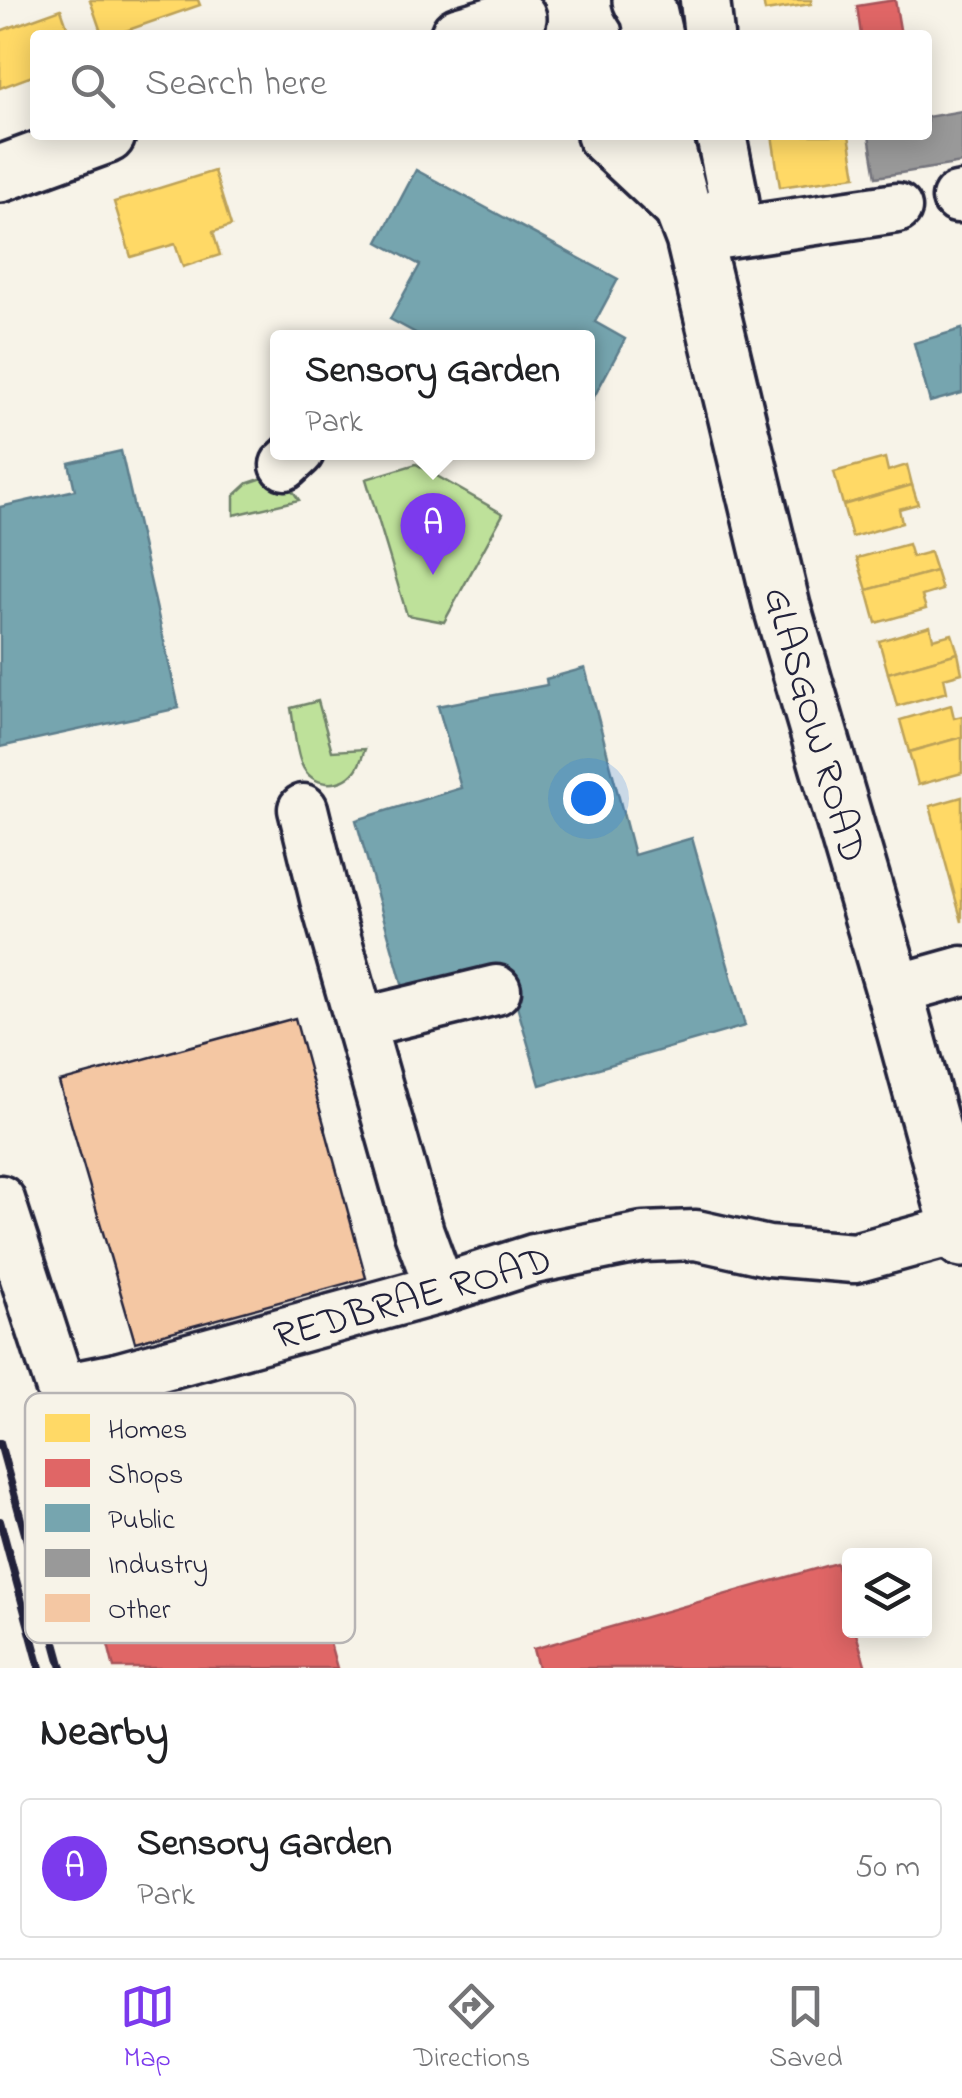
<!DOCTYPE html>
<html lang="en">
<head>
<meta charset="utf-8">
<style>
  :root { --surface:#fff; --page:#f2f2f2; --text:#202124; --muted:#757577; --line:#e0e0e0; --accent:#7c3aed }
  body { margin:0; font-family:"Indie Flower",sans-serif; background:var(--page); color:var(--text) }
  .controls { position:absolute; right:30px; bottom:30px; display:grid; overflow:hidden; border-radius:10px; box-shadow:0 5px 25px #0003 }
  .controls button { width:90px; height:90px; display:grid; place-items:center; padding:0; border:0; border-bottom:2px solid var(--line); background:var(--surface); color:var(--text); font:50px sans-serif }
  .you { position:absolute; left:588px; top:798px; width:35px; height:35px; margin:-25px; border:8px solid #fff; border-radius:50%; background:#1a73e8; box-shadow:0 0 0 15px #1a73e833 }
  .badge { display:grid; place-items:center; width:65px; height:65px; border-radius:50%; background:var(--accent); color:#fff; font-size:32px; font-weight:700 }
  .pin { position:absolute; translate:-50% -82px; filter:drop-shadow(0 2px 5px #0008) }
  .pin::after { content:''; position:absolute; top:52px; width:35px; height:30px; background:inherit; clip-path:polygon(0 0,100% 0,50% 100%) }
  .popup { position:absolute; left:270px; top:330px; width:325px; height:130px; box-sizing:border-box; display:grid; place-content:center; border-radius:10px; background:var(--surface); filter:drop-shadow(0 2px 8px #0005); font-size:32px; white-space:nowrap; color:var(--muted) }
  .popup b { font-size:38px; color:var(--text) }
  .popup::after { content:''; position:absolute; left:50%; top:100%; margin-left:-20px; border:20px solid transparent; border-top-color:var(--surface) }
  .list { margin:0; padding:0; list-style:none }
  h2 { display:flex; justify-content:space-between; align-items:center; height:130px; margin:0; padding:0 40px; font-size:42px }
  h2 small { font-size:32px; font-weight:400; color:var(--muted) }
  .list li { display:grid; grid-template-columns:65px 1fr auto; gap:30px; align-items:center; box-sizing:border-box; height:140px; margin:0 20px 20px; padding:0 20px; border:2px solid var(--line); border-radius:10px }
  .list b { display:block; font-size:38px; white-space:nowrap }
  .list p { margin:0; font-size:32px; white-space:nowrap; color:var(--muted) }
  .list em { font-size:32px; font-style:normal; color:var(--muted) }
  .icon { flex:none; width:55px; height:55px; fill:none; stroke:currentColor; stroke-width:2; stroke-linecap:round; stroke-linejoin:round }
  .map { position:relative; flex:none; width:962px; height:1668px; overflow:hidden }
  .search { position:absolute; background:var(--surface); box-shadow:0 5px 25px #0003; left:30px; right:30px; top:30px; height:110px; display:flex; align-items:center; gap:25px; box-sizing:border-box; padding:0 35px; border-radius:10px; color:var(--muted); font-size:38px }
  .sheet { height:290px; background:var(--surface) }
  nav { display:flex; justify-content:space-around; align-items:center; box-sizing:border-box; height:140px; border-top:2px solid var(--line); background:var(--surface); font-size:28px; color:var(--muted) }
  nav a { display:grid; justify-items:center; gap:5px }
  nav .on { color:var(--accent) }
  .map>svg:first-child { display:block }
  .green { fill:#bee19a; stroke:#70826a; stroke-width:2.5 }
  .homes { fill:#ffd966; stroke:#bda259; stroke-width:2.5 }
  .shops { fill:#e06666; stroke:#a75259; stroke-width:2.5 }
  .public { fill:#76a5af; stroke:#5d7e8c; stroke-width:2.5 }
  .industry { fill:#999; stroke:#75757d; stroke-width:2.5 }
  .building { fill:#f4c7a3; stroke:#22223b; stroke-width:2.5 }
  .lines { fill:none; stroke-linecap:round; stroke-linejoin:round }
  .minor-casing { stroke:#22223b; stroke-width:55 }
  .major-casing { stroke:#22223b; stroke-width:62 }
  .minor { stroke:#f7f3e8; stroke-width:48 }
  .major { stroke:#f7f3e8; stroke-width:55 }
  .rail { stroke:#22223b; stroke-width:8 }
  .labels { text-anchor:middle; stroke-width:10; stroke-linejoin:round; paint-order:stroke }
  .street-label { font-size:40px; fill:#22223b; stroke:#f7f3e8 }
  .key { fill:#f7f3e8; stroke:#b7b4b4; stroke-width:2.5 }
  .key-label { font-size:28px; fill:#22223b }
</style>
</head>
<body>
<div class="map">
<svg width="962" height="1668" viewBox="0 0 962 1668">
  <rect width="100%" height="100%" fill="#f7f3e8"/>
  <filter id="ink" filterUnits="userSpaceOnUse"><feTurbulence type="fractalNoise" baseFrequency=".01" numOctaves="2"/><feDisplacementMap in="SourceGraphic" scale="20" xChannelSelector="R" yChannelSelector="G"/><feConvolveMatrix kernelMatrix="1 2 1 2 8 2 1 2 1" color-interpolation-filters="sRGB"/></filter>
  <g filter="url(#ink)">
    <g class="green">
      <polygon points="416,464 503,514 444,622 407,615 366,479"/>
      <polygon points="266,477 286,481 299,500 234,515 234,496 248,483"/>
      <path d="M318 701 332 751 365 749C362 757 360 765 355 771 341 789 311 787 302 765 295 750 294 724 291 708Z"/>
    </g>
    <g class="homes">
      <polygon points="90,0 198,0 200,5 114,35 102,35"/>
      <polygon points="763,0 811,0 811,4 765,11"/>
      <polygon points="61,9 70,35 35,35 35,75 0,88 0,31"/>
      <polygon points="772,135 849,135 856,176 780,187"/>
      <polygon points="214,171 231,226 213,232 220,255 183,267 175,244 131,257 114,202"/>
      <polygon points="885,458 888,471 907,465 912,485 843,505 834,472"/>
      <polygon points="912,485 918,504 899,509 902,523 852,537 843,505"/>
      <polygon points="908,544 912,557 930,552 936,571 867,590 857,558"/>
      <polygon points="936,571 942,590 922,596 926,609 876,623 867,590"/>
      <polygon points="930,626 933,639 952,634 958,653 888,673 879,641"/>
      <polygon points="958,653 962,673 944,678 947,692 897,706 888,673"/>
      <polygon points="951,705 954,718 962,716 962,737 909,752 900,720"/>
      <polygon points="962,737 962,773 918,785 909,752"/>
      <polygon points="962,797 962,922 930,806"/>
    </g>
    <g class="shops">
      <polygon points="895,0 901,35 861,35 857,6"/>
      <polygon points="302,1544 337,1668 114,1668 97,1601"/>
      <polygon points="836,1563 850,1611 850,1630 855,1630 866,1668 538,1668 533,1649"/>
    </g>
    <g class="public">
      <polygon points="416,170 618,279 595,322 625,339 588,408 588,338 425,338 390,319 420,265 378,242"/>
      <polygon points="962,329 962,393 930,402 914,343"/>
      <polygon points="121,451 179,708 0,747 0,507 75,490 69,463"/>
      <polygon points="585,668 634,855 692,838 745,1026 540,1085 506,968 406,997 356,820 461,788 438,706 547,685 546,679"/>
    </g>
    <polygon class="industry" points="962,111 962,163 876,177 869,135 927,135 927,117"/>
    <polygon class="building" points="295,1018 366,1278 135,1342 59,1082"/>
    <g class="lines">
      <g class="minor-casing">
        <g id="minor">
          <polyline points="705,0 709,35"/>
          <polyline points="957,198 962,197"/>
          <polyline points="694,238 897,208"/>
          <polyline points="694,238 734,200 721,135"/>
          <polyline points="285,465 299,452"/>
          <polyline points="303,809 325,899 419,1232 440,1289"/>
          <polyline points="894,990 962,971"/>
          <polyline points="360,1023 496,990"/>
          <polyline points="0,1200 61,1389 117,1378 440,1289 534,1259 643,1237 696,1235 768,1251 854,1258 960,1229"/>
          <polyline points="117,1378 171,1580"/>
        </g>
      </g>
      <g class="major-casing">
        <g id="major">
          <polyline points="641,0 649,13 654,35"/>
          <polyline points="459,35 518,18"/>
          <polyline points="605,135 682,207"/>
          <polyline points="663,135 682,207 694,238 782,607 894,990 962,1239"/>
          <polyline points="0,174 107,135"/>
        </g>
      </g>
      <use href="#minor" class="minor"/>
      <use href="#major" class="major"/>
      <g class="rail">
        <polyline points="0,1443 62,1668"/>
        <polyline points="0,1521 40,1668"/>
      </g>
    </g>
  </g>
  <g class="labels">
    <g class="street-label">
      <text transform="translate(817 724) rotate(74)" y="14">GLASGOW ROAD</text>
      <text transform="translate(412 1296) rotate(-16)" y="14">REDBRAE ROAD</text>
    </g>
  </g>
  <rect x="25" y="1393" width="330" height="250" rx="15" class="key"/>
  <rect x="45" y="1414" width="45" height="28" fill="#ffd966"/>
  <rect x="45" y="1459" width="45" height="28" fill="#e06666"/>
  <rect x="45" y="1504" width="45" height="28" fill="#76a5af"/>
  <rect x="45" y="1549" width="45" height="28" fill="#999"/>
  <rect x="45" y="1594" width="45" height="28" fill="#f4c7a3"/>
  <g class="key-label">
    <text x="108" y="1438">Homes</text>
    <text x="108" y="1483">Shops</text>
    <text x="108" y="1528">Public</text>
    <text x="108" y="1573">Industry</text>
    <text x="108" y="1618">Other</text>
  </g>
</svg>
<div class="controls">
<button><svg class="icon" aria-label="layers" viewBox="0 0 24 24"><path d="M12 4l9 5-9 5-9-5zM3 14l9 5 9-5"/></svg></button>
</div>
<div class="you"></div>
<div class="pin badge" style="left:433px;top:575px">A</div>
<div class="popup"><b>Sensory Garden</b>Park</div>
<div class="search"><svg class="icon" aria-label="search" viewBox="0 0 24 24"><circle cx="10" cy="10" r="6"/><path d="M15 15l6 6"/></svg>Search here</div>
</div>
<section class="sheet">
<h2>Nearby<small></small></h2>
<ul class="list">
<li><span class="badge">A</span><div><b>Sensory Garden</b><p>Park</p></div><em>50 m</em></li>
</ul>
</section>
<nav>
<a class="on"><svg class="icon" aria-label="map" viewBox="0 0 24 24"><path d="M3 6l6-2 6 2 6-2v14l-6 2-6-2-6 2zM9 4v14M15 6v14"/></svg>Map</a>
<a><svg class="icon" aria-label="directions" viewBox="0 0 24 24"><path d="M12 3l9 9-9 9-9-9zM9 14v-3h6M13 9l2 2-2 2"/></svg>Directions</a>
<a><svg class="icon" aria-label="saved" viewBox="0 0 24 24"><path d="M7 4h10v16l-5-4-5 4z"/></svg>Saved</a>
</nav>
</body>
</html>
